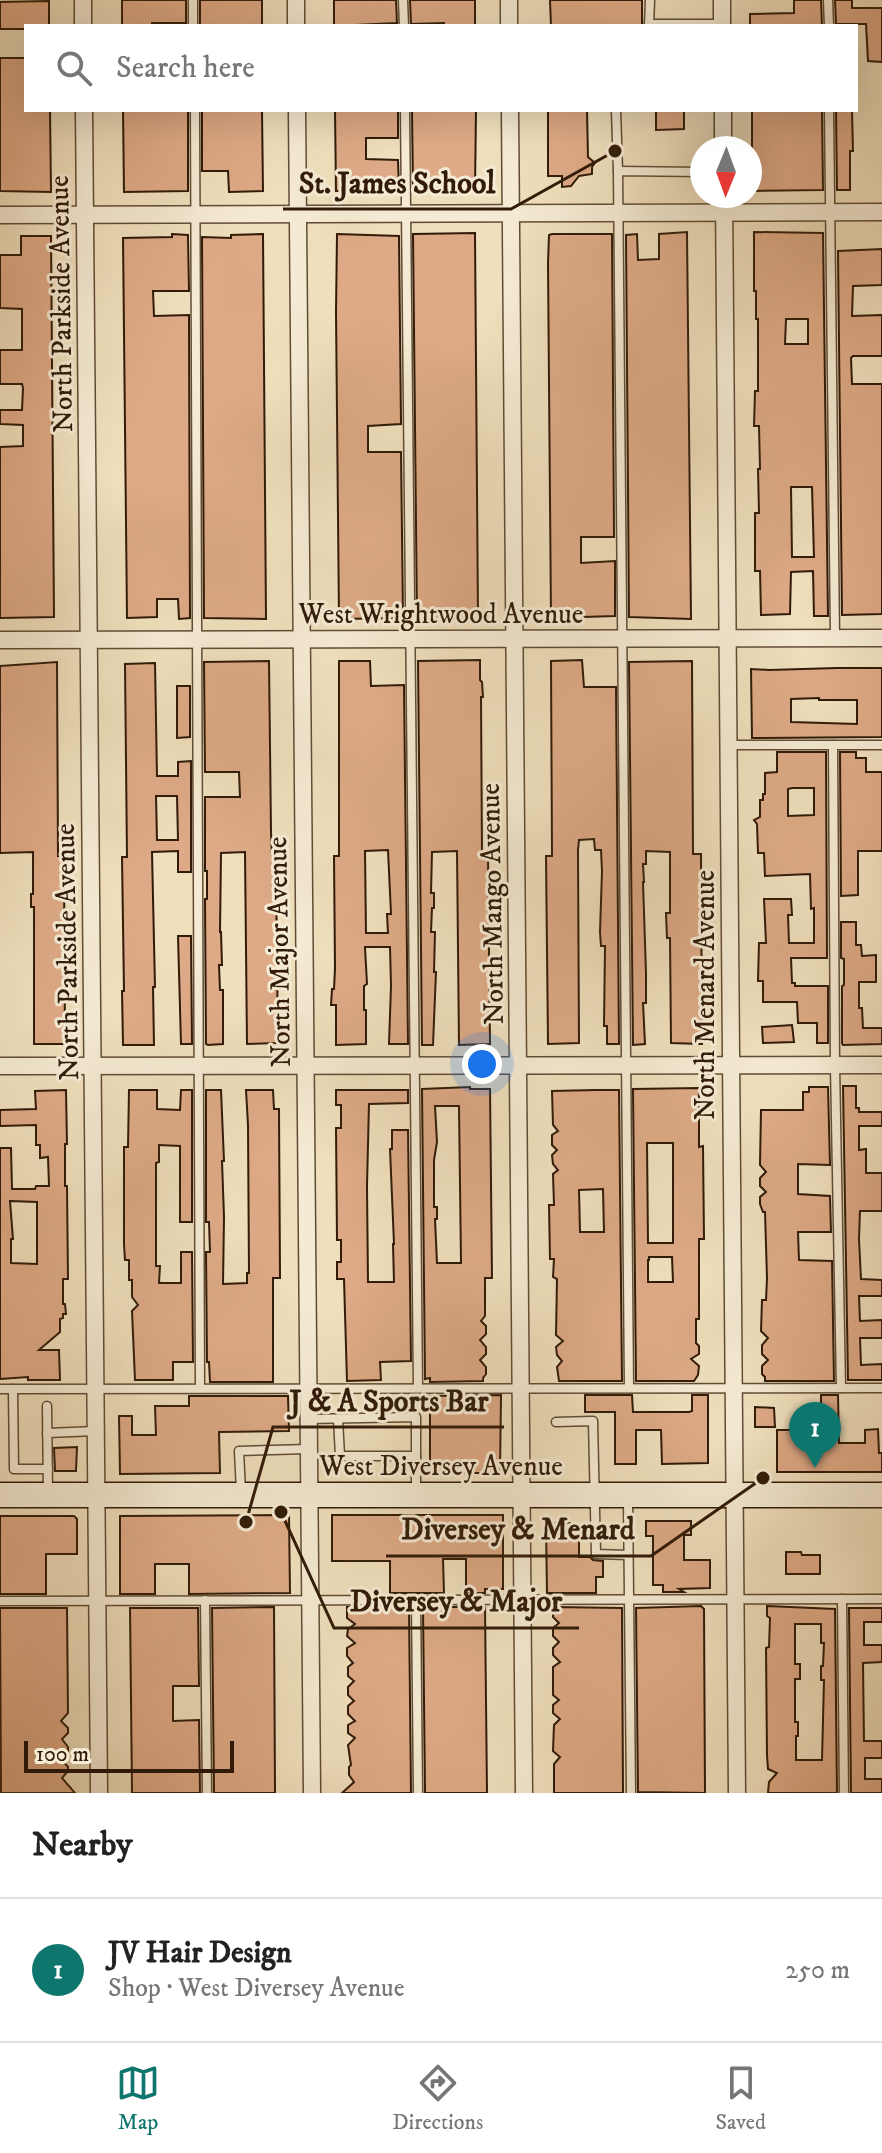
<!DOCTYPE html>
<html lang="en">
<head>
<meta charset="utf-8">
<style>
  :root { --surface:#fff; --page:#f2f2f2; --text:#222; --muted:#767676; --line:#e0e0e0; --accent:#0f766e }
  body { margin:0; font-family:"IM FELL DW Pica",serif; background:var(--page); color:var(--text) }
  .compass { position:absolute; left:690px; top:136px; width:72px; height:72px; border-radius:50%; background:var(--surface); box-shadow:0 8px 32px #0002; rotate:181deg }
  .scale { position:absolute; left:24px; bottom:20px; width:210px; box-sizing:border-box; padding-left:8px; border:4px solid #311b08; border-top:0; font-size:22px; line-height:28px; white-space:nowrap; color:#311b08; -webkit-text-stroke:6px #f5ead3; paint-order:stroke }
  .you { position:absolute; left:482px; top:1064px; width:28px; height:28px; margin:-20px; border:6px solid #fff; border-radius:50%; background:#1a73e8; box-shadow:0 0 0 12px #1a73e833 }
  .badge { display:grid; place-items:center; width:52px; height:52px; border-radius:50%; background:var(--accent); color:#fff; font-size:26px; font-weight:700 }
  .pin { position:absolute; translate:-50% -66px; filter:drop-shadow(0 2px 4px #0008) }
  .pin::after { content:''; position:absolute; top:42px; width:28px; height:24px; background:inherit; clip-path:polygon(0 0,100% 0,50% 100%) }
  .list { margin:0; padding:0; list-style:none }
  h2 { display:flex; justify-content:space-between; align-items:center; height:104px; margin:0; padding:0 32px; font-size:34px }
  h2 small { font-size:26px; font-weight:400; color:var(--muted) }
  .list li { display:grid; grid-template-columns:52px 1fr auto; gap:24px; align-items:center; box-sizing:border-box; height:144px; padding:0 32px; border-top:2px solid var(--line) }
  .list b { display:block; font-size:30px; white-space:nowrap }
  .list p { margin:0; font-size:26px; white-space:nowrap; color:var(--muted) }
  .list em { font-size:26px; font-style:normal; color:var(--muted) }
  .icon { flex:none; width:44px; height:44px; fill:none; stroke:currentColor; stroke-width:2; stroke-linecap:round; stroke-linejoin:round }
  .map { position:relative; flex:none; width:882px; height:1793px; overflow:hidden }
  .search { position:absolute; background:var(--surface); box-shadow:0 8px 32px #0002; left:24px; right:24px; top:24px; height:88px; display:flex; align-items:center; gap:20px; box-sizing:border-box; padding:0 28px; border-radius:0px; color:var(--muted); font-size:30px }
  .sheet { height:248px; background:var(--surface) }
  nav { display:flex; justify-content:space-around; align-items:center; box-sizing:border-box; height:112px; border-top:2px solid var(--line); background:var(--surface); font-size:22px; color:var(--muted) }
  nav a { display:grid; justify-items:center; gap:4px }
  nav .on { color:var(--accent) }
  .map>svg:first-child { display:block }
  .building { fill:#dda986; stroke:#311b08; stroke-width:2; fill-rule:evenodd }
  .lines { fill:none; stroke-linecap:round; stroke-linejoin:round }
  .lane-casing { stroke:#604c35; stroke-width:11 }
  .street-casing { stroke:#604c35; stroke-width:19 }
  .secondary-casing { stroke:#311b08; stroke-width:27 }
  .lane { stroke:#f5ead3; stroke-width:8 }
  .street { stroke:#f5ead3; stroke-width:16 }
  .secondary { stroke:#f5ead3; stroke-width:24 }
  .labels { text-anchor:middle; stroke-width:6; stroke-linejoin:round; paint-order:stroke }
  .street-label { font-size:28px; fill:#311b08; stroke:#f5ead3 }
  .leader { fill:none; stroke:#311b08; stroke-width:3 }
  .callout-dot { fill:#311b08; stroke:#f5ead3; stroke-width:3 }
  .callout-label { font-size:30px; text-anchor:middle; font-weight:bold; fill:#311b08; stroke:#f5ead3; stroke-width:6; stroke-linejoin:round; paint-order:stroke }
</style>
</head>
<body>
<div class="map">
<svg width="882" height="1793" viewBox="0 0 882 1793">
  <rect width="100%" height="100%" fill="#efdfbc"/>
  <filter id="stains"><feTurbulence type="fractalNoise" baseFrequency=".0025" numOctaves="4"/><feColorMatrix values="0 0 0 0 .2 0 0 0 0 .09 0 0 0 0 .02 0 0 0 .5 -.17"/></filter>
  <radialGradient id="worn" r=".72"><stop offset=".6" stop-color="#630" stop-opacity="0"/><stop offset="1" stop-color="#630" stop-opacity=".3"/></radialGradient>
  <g class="building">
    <polygon points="122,0 186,0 186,23 152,23 152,26 122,26"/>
    <rect x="200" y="0" width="62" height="26"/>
    <polygon points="334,0 396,0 397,23 334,26"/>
    <polygon points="410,0 475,0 475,26 444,26 444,23 411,24"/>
    <polygon points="550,0 642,0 642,26 551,26"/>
    <polygon points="794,0 821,0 822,26 750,26 750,14 794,13"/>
    <polygon points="835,0 852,0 852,8 882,8 882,62 868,61 866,24 836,24"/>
    <polygon points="49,1 49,26 26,26 26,29 0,29 0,2"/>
    <polygon points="0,58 26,58 26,110 50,110 51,192 0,191"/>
    <polygon points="123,110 188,110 188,191 124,192"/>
    <polygon points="202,110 262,110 263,191 229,192 228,171 202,171"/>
    <polygon points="335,110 398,110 398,138 366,138 366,159 398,160 399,189 336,191"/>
    <polygon points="412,110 476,110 475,190 413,190"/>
    <polygon points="548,110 587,110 588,157 595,163 592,167 592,174 579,176 571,186 562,187 562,176 548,176"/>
    <polygon points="656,110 684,110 684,129 656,130"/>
    <polygon points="752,110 822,110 823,190 752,191"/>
    <polygon points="836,110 852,110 853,151 850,151 850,190 837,190"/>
    <polygon points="687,232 691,619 629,617 626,235 637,234 638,260 659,259 659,234"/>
    <path d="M754 232 823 233 828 616H814L813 571 791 572 790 614 761 615 760 571H755V513H759L758 469H760L759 426H754L755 391H758V319H756V291H754ZM786 319H808V344H785ZM791 487H812L814 557H792Z"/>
    <polygon points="475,233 478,618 417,619 413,234"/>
    <polygon points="172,234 188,235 188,237 189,291 153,291 154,316 189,315 190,618 179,619 178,599 157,599 157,617 127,618 123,238 172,237"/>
    <polygon points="263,234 266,619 204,618 202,237 231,238 231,235"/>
    <polygon points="337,234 399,236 401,424 368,426 368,452 401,452 403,618 339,619 336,312"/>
    <polygon points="552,234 612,234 614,537 581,537 581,563 615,561 615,616 551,618 548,263 549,235"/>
    <polygon points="21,236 51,236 54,617 0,618 0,447 23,446 23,425 0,424 0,410 22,410 23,388 22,384 0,384 0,350 22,350 22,309 0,308 0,255 21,255"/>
    <polygon points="882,249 882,285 853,286 852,316 882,315 882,356 853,356 851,358 852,384 882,384 882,614 842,615 838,251"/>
    <polygon points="480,660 480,680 482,682 483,697 481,697 482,855 488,855 490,1044 459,1045 457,851 432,852 431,893 434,893 434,908 432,908 431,932 435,932 434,972 436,972 433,1045 422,1045 418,661"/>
    <polygon points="582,660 584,687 616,687 619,1044 607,1044 607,1026 604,1026 605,946 601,946 600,932 602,871 601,850 595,850 594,839 579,840 578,850 579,1043 548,1044 546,856 552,856 551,661"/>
    <polygon points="269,661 271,832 272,855 276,855 276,871 278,1043 247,1044 245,852 221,853 220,932 221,932 222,965 219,965 220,990 223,990 223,1044 208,1045 206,1044 205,899 207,899 207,871 205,871 205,797 240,797 239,772 205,772 204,662"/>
    <path d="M339 661H370L371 686 404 685 408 1044H389L391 986 390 947H365L367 984 364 986V1010H366V1044L336 1045V1005H331L332 989H334L335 968 334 856H339ZM388 850 391 914H387L388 933H366L365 851Z"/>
    <polygon points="692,661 693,854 701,854 702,1044 671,1043 670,938 667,938 666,913 670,913 670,852 646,851 646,864 643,864 644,882 643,882 646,973 646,1003 643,1003 645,1044 633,1045 629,662"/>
    <polygon points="57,662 58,856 64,856 65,1044 34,1044 34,907 31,907 31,894 33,894 33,852 0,853 0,666"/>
    <path d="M155 663 157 776H178V762L191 761V872H178V851L152 852 155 987H153L154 1045H123L122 991H124L122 857H127L125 664ZM156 796H177L178 840H157Z"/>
    <path d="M837 668H882V737L752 738 751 669 769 670ZM819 698V700H857V724L791 722V699Z"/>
    <polygon points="177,686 190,686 190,737 177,738"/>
    <path d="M777 752H826L827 958H791L792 983H795V986H828V1043H817V1023H798L797 1002H763V981H758L759 943H766L764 899H791L792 915H788L789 943H814V908L811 909 810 874 765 876 764 853H758L757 824 754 820 760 817V800H763V794H765V773L777 772ZM792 788H814V815L788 816V789Z"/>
    <polygon points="840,752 856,752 856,758 866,758 866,772 882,772 882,851 858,851 858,895 841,896"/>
    <polygon points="841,922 856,922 856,945 861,945 862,956 876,955 876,982 859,982 859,1008 862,1008 863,1028 882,1028 882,1044 843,1045 842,1043 842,986 844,985 844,959 841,958"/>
    <polygon points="178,936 191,936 192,1044 181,1044"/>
    <polygon points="792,1025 794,1042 763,1043 762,1027"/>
    <polygon points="843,1086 856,1086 856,1108 859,1108 859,1112 882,1112 882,1126 859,1126 859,1150 866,1149 866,1173 882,1173 882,1211 860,1211 859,1239 861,1279 882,1280 882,1296 859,1296 860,1321 882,1320 882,1338 860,1338 861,1365 882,1364 882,1380 848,1380"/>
    <path d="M470 1087V1089H490L492 1278H485V1316L481 1321 486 1326V1334L480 1340 486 1347V1354L480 1360 486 1367V1374L483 1378V1381L430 1382V1378L425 1379 422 1089ZM435 1106H459L461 1263H437L435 1219H437V1207H434V1160L437 1142Z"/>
    <polygon points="809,1087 828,1087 830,1165 798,1164 798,1194 830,1196 831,1232 798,1232 799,1260 832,1261 834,1381 765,1381 765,1377 762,1374 762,1366 768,1360 762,1354 762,1345 768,1338 761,1331 762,1300 766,1300 767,1278 765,1212 763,1212 760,1204 760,1197 766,1192 760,1186 760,1178 766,1172 760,1165 761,1110 803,1110 803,1092 809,1092"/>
    <path d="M699 1088V1147L703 1146 704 1239H699V1319H696V1343L699 1346V1354L691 1359 699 1366 698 1375 694 1381H636L633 1089ZM647 1143H673V1243H648ZM649 1257H672L673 1282H648V1260H649Z"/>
    <path d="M66 1090 67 1144H65V1186H67L68 1279H63V1304H65L66 1314H63V1318L60 1319V1332L39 1350H59L60 1380H28V1377L0 1379V1148H11L12 1189H35L36 1186H49L48 1157 40 1158V1145H36V1125L0 1126V1110L36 1109 35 1091ZM10 1201 37 1202V1264L11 1263V1239H13Z"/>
    <polygon points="129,1090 157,1090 157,1109 180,1110 181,1090 192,1090 192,1222 180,1222 180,1146 159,1145 159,1162 156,1163 156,1266 160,1266 159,1283 181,1283 181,1252 192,1252 193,1362 173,1362 173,1380 135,1380 132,1311 138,1305 132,1297 132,1280 129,1280 129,1260 125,1260 124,1244 124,1147 128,1147"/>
    <polygon points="206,1090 221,1090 224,1161 222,1161 224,1217 223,1284 247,1283 247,1273 249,1273 248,1125 246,1090 273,1090 274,1109 279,1109 280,1278 273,1278 273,1382 210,1382 209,1362 207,1362 206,1252 210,1252 209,1222 206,1222"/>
    <polygon points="336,1090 408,1090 408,1103 369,1104 367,1186 368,1282 394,1282 393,1244 394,1244 390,1149 392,1149 392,1130 408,1130 411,1361 380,1362 381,1380 347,1381 344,1279 337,1279 337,1262 341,1262 341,1240 337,1240 336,1128 341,1128 341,1105 336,1105"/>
    <path d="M596 1090H619L622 1381H559L557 1367 562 1361 557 1355 556 1347 563 1341 556 1335 557 1279 553 1277 554 1259H550L549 1205H554L553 1174 558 1170 553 1164 552 1155 557 1150 552 1145V1135L558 1131 553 1125 552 1091ZM603 1189 604 1232H580L579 1190Z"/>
    <polygon points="501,1395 500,1473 430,1473 430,1396"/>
    <polygon points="585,1395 632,1395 633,1412 689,1412 692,1411 692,1395 708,1395 708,1463 662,1464 661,1430 636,1430 636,1464 615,1464 615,1412 585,1412"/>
    <polygon points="821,1395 838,1395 839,1443 865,1443 865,1430 878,1429 879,1453 882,1453 882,1472 777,1472 777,1430 821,1430"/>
    <polygon points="189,1396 288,1396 289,1431 219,1432 220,1473 120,1474 119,1416 132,1416 132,1435 156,1435 155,1406 189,1406"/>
    <polygon points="755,1407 774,1408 775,1427 755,1427"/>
    <polygon points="77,1447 76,1471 55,1471 54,1448"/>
    <polygon points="289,1515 290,1593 189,1594 189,1564 155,1564 155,1594 120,1594 120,1516"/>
    <polygon points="332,1515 503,1515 503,1589 485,1589 485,1593 466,1593 466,1559 443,1559 444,1593 390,1593 390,1561 332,1561"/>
    <polygon points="0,1516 74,1516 77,1519 77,1554 46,1554 46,1594 0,1594"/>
    <polygon points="646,1521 691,1521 691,1535 684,1535 684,1560 710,1560 710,1588 679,1589 684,1592 663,1592 663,1585 653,1585 653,1536 646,1536"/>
    <polygon points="555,1523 570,1523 570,1527 579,1527 579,1557 590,1557 593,1560 603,1561 603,1577 596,1577 596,1593 547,1593 546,1527 554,1527"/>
    <polygon points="786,1552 801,1552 802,1555 820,1555 820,1574 786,1574"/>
    <polygon points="701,1606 704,1609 705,1793 638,1792 636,1608"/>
    <path d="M767 1606 835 1609 837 1793H768L769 1782 777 1773 768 1769 767 1755 766 1648 769 1647 770 1618 767 1616ZM795 1624H821V1643H824L823 1666H821V1680H824L822 1760H796V1736H798V1722H795V1679H800V1664H795Z"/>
    <polygon points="274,1607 275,1793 214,1793 212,1608"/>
    <polygon points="347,1607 409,1607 411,1793 342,1793 354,1782 349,1775 349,1767 351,1765 348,1745 355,1738 348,1733 348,1725 355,1721 348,1714 348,1706 354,1701 348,1695 348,1687 354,1681 348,1676 348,1667 353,1663 347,1656 347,1648 355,1643 347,1636 348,1629 355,1624 347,1618"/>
    <polygon points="423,1607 485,1607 487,1793 425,1793"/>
    <polygon points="553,1607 622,1608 623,1793 554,1793 554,1764 560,1757 553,1751 554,1725 560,1719 553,1713 553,1705 559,1700 553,1695 553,1667 560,1662 553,1655 553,1648 559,1642 553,1636 553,1628 559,1623 553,1617"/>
    <polygon points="0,1608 67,1608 68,1713 61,1721 68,1728 68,1733 62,1739 68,1747 68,1752 61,1759 68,1767 68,1771 62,1778 75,1793 1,1793"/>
    <polygon points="130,1608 198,1608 199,1686 173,1686 173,1721 199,1720 200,1793 132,1793"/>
    <polygon points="849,1608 882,1608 882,1622 864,1622 864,1645 882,1645 882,1662 863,1663 864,1741 882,1741 882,1758 865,1758 865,1779 882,1779 882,1793 851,1793"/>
  </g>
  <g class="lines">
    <g class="lane-casing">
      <g id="lane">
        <polyline points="193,0 193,26"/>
        <polyline points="403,0 404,26"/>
        <polyline points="828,0 829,26"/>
        <polyline points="649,24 722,24"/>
        <polyline points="649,26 650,0"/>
        <polyline points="195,110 200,1388"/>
        <polyline points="405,110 418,1388"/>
        <polyline points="616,110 618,171"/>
        <polyline points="829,110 835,637"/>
        <polyline points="729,745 882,745"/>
        <polyline points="833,745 835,1065 841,1388"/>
        <polyline points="629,1388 618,171 702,172"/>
        <polyline points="0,1389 882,1388"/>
        <polyline points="13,1389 14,1469 48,1469"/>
        <polyline points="47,1406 48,1493"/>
        <polyline points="308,1419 416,1417 416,1494"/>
        <polyline points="338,1419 340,1456 416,1456"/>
        <polyline points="556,1422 593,1421 596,1554 628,1555"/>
        <polyline points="47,1433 96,1431"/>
        <polyline points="241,1492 239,1451 308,1449"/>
        <polyline points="628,1498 631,1793"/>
        <polyline points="842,1599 844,1793"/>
        <polyline points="205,1600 207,1793"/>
        <polyline points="416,1600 418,1793"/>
        <polyline points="0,1601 882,1599"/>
      </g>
    </g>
    <g class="street-casing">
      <g id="street">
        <polyline points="83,0 83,26"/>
        <polyline points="296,0 296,26"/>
        <polyline points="509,0 509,26"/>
        <polyline points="722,0 722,26"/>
        <polyline points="84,110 99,1793"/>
        <polyline points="297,110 312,1793"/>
        <polyline points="510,110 524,1793"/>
        <polyline points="723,110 723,148"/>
        <polyline points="724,196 737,1793"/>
        <polyline points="0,215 882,212"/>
        <polyline points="0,640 882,638"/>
        <polyline points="0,1066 882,1065"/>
      </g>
    </g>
    <g class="secondary-casing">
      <polyline id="secondary" points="0,1495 882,1495"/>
    </g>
    <use href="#lane" class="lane"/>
    <use href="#street" class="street"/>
    <use href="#secondary" class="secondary"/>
  </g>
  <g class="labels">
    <g class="street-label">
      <text transform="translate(60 304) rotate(-91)" y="10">North Parkside Avenue</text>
      <text x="441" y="623">West Wrightwood Avenue</text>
      <text transform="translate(491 904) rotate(-91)" y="10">North Mango Avenue</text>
      <text transform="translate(66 952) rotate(-91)" y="10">North Parkside Avenue</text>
      <text transform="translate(278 952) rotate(-91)" y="10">North Major Avenue</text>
      <text transform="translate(704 995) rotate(-90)" y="10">North Menard Avenue</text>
      <text x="441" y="1475">West Diversey Avenue</text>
    </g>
  </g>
  <path class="leader" d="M615 151L511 209H283M246 1522L273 1427H504M763 1478L651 1556H386M281 1512L334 1628H579"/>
  <g class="callout-dot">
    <circle cx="615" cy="151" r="8"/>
    <circle cx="246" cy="1522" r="8"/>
    <circle cx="763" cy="1478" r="8"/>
    <circle cx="281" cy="1512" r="8"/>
  </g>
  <g class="callout-label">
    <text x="397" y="193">St. James School</text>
    <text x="389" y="1411">J &amp; A Sports Bar</text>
    <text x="518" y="1539">Diversey &amp; Menard</text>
    <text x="456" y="1611">Diversey &amp; Major</text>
  </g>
  <rect width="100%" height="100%" filter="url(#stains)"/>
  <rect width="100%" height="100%" fill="url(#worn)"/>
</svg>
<svg class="compass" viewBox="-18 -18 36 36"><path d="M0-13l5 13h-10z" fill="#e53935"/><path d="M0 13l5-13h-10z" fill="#767676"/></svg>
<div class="scale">100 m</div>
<div class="you"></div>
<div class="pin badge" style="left:815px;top:1468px">1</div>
<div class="search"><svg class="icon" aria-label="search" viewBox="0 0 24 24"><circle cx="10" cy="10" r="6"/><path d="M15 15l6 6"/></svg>Search here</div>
</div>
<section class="sheet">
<h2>Nearby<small></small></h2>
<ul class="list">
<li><span class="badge">1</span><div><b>JV Hair Design</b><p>Shop · West Diversey Avenue</p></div><em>250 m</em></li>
</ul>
</section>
<nav>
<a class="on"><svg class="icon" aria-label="map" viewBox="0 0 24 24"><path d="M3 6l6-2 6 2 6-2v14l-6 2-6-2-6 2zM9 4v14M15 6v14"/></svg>Map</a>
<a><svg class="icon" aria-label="directions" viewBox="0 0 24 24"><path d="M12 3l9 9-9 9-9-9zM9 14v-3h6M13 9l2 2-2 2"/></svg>Directions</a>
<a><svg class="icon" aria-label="saved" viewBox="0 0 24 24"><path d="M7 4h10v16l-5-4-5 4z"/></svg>Saved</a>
</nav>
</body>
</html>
